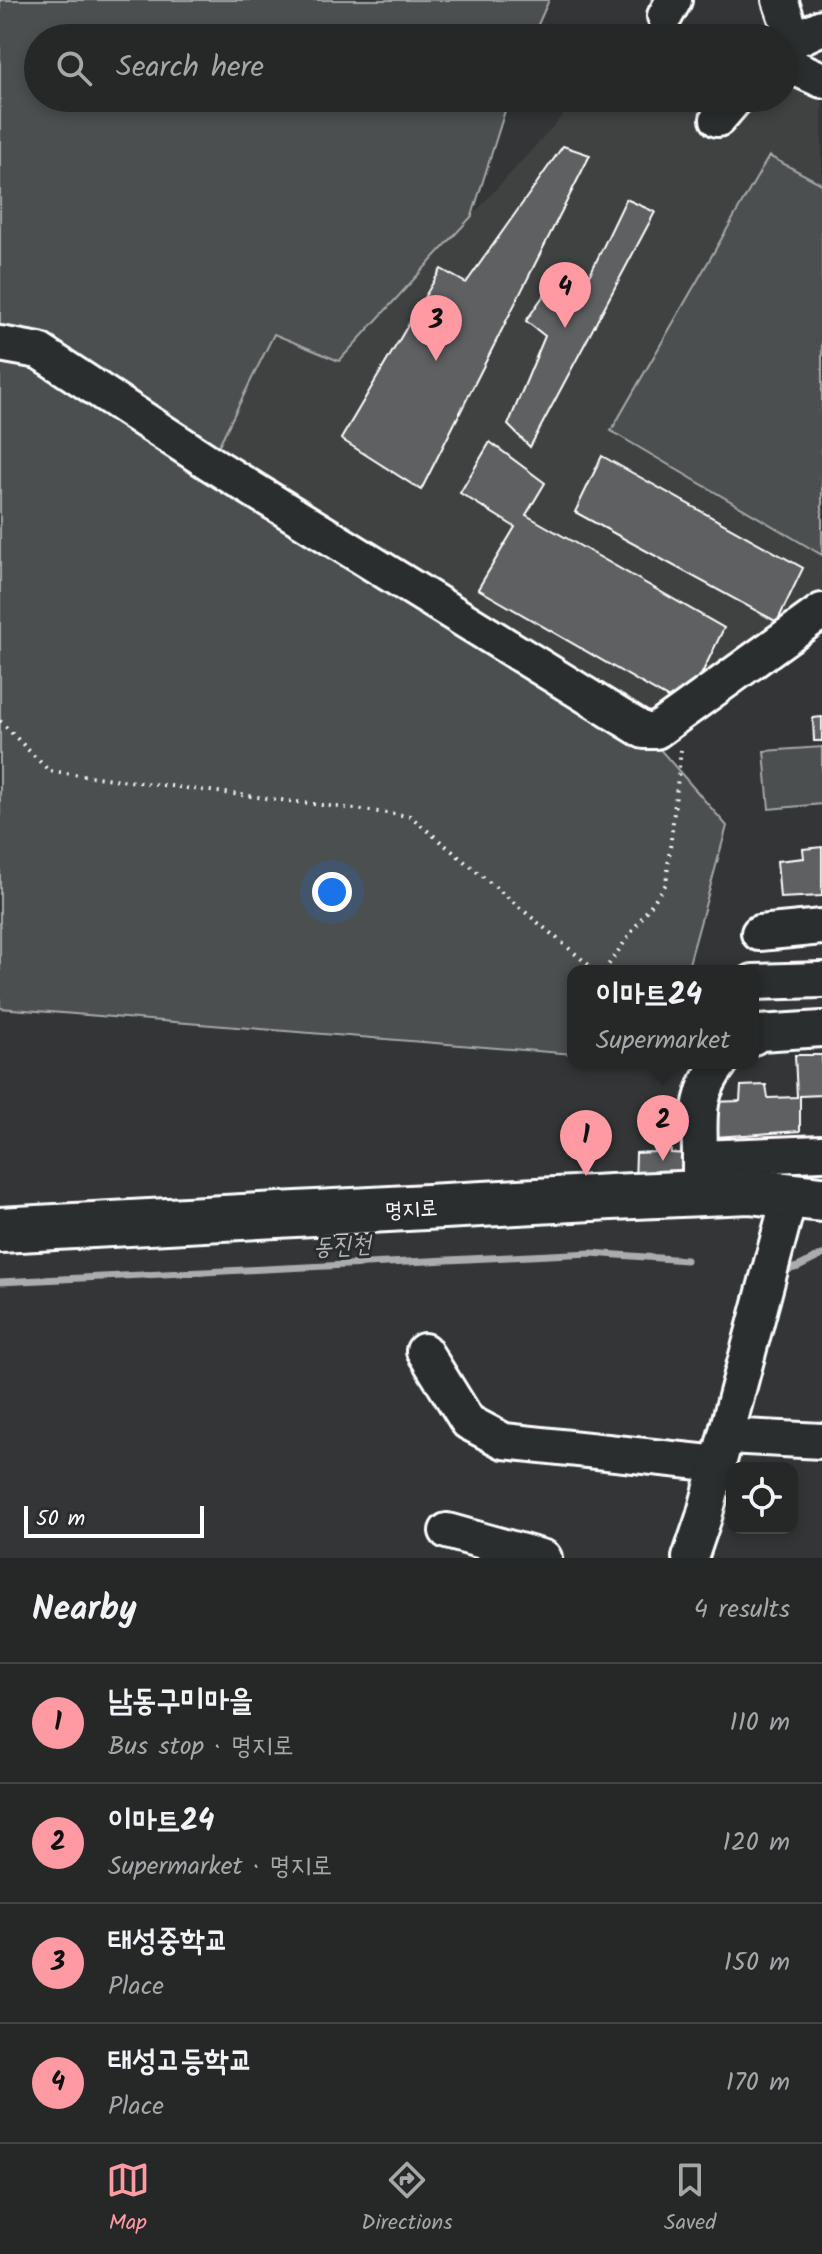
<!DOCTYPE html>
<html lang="en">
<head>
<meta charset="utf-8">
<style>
  :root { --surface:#262828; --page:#323434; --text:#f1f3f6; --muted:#a4a6a8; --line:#424445; --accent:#ff9aa2 }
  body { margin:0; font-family:Kalam,"Poor Story",sans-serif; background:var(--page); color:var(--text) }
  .controls { position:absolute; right:24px; bottom:24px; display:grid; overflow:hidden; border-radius:16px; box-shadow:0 4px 12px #0003 }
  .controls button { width:72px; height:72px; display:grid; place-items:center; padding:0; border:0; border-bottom:2px solid var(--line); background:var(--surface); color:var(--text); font:40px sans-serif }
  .scale { position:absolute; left:24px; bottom:20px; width:180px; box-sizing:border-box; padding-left:8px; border:4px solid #fff; border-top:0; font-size:22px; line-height:28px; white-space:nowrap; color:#fff; -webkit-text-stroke:6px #2a2d2e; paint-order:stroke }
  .you { position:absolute; left:332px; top:892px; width:28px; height:28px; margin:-20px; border:6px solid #fff; border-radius:50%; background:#1a73e8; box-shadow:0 0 0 12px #1a73e833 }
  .badge { display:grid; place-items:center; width:52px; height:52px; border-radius:50%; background:var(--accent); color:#111; font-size:26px; font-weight:700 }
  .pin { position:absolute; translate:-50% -66px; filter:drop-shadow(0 2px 4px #0008) }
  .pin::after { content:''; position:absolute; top:42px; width:28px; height:24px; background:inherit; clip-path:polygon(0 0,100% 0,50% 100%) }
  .popup { position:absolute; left:567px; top:965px; width:192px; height:104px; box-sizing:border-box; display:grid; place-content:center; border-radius:16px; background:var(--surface); filter:drop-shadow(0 2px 6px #0005); font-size:26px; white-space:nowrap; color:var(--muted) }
  .popup b { font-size:30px; color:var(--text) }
  .popup::after { content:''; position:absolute; left:50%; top:100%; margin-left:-16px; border:16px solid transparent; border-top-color:var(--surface) }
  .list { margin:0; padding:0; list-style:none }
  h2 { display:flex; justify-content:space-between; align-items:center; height:104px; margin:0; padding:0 32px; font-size:34px }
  h2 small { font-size:26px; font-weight:400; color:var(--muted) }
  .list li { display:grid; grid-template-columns:52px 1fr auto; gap:24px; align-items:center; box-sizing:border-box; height:120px; padding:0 32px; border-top:2px solid var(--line) }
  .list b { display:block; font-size:30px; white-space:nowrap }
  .list p { margin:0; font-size:26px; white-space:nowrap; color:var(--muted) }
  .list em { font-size:26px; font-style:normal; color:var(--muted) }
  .icon { flex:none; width:44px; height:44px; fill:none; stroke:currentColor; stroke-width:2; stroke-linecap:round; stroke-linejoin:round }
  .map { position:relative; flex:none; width:822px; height:1558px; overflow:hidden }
  .search { position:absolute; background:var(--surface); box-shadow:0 4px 12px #0003; left:24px; right:24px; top:24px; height:88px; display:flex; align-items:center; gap:20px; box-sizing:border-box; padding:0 28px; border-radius:44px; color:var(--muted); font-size:30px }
  .sheet { height:584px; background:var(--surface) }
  nav { display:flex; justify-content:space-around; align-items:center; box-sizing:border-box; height:112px; border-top:2px solid var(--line); background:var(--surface); font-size:22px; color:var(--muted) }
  nav a { display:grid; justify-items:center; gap:4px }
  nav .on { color:var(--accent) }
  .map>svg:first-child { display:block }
  .built { fill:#404243 }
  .green { fill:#4c4f50; stroke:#a6a7a8; stroke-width:2 }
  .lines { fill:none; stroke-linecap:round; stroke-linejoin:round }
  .stream { stroke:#abacad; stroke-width:7 }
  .building { fill:#5f6162; stroke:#fff; stroke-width:2 }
  .minor-casing { stroke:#fff; stroke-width:40 }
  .major-casing { stroke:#fff; stroke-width:50 }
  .path { stroke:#fff; stroke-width:4; stroke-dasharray:2 6; stroke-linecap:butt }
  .minor { stroke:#2a2d2e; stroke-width:34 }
  .major { stroke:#2a2d2e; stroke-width:44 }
  .labels { text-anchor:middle; stroke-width:6; stroke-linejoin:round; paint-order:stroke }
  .street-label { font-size:22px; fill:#fff; stroke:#2a2d2e }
  .water-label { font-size:24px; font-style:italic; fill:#b2b3b4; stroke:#2a2d2e }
</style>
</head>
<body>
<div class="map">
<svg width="822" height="1558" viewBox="0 0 822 1558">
  <rect width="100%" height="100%" fill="#333536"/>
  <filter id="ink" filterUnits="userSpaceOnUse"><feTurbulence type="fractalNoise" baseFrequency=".0125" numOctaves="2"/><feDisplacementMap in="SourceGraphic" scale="16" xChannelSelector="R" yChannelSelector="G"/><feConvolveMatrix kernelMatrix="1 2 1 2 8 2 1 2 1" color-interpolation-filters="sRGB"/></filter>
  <g filter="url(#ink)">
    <polygon class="built" points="787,85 822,102 822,611 644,731 210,463 274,334 340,361 579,98 784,98 784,86"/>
    <g class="green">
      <polygon points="0,0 549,0 532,38 38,38 38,98 509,98 472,216 339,361 274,334 210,463 644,731 727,826 687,971 573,971 573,1054 0,1008"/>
      <polygon points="769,156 822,184 822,555 611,431"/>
      <polygon points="822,747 822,804 769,809 764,751"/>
    </g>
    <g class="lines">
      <g class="stream">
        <polyline points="786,1270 798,1267 822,1255"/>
        <polyline points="0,1282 591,1253 686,1260"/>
      </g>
    </g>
    <g class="building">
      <polygon points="563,146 590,155 421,490 341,439 441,269 466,283"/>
      <polygon points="626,199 655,212 530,447 508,425 545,336 526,321 557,276 583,289"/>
      <polygon points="490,442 545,483 526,515 724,628 685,708 478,589 515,527 460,493"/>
      <polygon points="602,456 803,568 777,622 575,512"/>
      <polygon points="822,717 822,741 814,741 813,718"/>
      <polygon points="822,847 822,896 780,898 777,861 804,858 803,849"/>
      <polygon points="795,1055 822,1055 822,1095 800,1096 800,1131 715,1137 712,1102 740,1101 741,1086 766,1085 768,1098 797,1097"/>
      <polygon points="654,1145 670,1145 671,1153 690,1154 690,1182 635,1183 636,1153 654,1152"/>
    </g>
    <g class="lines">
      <g class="minor-casing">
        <g id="minor">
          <polyline points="780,0 794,40 822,27"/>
          <polyline points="665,16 674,0"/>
          <polyline points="784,68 791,66 822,80"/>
          <polyline points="718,119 736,98"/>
          <polyline points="0,344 39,351 210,463 644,731 656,731 822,611"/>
          <polyline points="759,933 822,927"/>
          <polyline points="753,982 822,980"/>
          <polyline points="753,1037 759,1033 822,1029"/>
          <path d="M700 1158C700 1120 694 1096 720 1063"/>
          <polyline points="700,1193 700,1158 822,1153"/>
          <polyline points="424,1351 468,1422 504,1441 719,1464"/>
          <polyline points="726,1436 822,1441"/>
          <polyline points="447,1531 544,1558"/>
          <polyline points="690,1558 704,1517 790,1195"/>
        </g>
      </g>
      <g class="major-casing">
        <polyline id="major" points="0,1230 611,1197 749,1191 822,1199"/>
      </g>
      <g class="path">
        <polyline points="0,721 49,771 410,816 596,971"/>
        <polyline points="604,971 666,884 681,750"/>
      </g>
      <use href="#minor" class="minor"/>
      <use href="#major" class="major"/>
    </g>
  </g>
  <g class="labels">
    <g class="street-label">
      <text transform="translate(411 1208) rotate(-3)" y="8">명지로</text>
    </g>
    <g class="water-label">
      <text transform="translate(342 1245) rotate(-3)" y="8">동진천</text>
    </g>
  </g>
</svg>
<div class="controls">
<button><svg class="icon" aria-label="locate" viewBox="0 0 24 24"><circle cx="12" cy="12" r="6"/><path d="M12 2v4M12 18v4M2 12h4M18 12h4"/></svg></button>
</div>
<div class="scale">50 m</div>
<div class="you"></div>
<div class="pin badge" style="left:586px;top:1176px">1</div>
<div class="pin badge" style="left:663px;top:1161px">2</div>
<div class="popup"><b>이마트24</b>Supermarket</div>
<div class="pin badge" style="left:436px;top:361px">3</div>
<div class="pin badge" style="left:565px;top:328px">4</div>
<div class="search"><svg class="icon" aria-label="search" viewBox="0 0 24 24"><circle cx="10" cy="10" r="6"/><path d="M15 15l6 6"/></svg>Search here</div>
</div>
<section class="sheet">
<h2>Nearby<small>4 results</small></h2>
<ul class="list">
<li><span class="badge">1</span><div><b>남동구미마을</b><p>Bus stop · 명지로</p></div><em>110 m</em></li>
<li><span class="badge">2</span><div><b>이마트24</b><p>Supermarket · 명지로</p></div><em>120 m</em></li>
<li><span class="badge">3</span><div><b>태성중학교</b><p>Place</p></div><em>150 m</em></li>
<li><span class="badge">4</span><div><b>태성고등학교</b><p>Place</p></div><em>170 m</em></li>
</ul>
</section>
<nav>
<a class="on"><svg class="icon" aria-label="map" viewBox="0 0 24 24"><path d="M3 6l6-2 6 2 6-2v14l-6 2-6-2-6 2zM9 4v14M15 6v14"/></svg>Map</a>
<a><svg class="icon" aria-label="directions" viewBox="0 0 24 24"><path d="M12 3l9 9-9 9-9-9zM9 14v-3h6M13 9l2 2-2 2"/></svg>Directions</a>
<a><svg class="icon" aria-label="saved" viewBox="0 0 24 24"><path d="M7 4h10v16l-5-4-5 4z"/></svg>Saved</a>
</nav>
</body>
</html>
